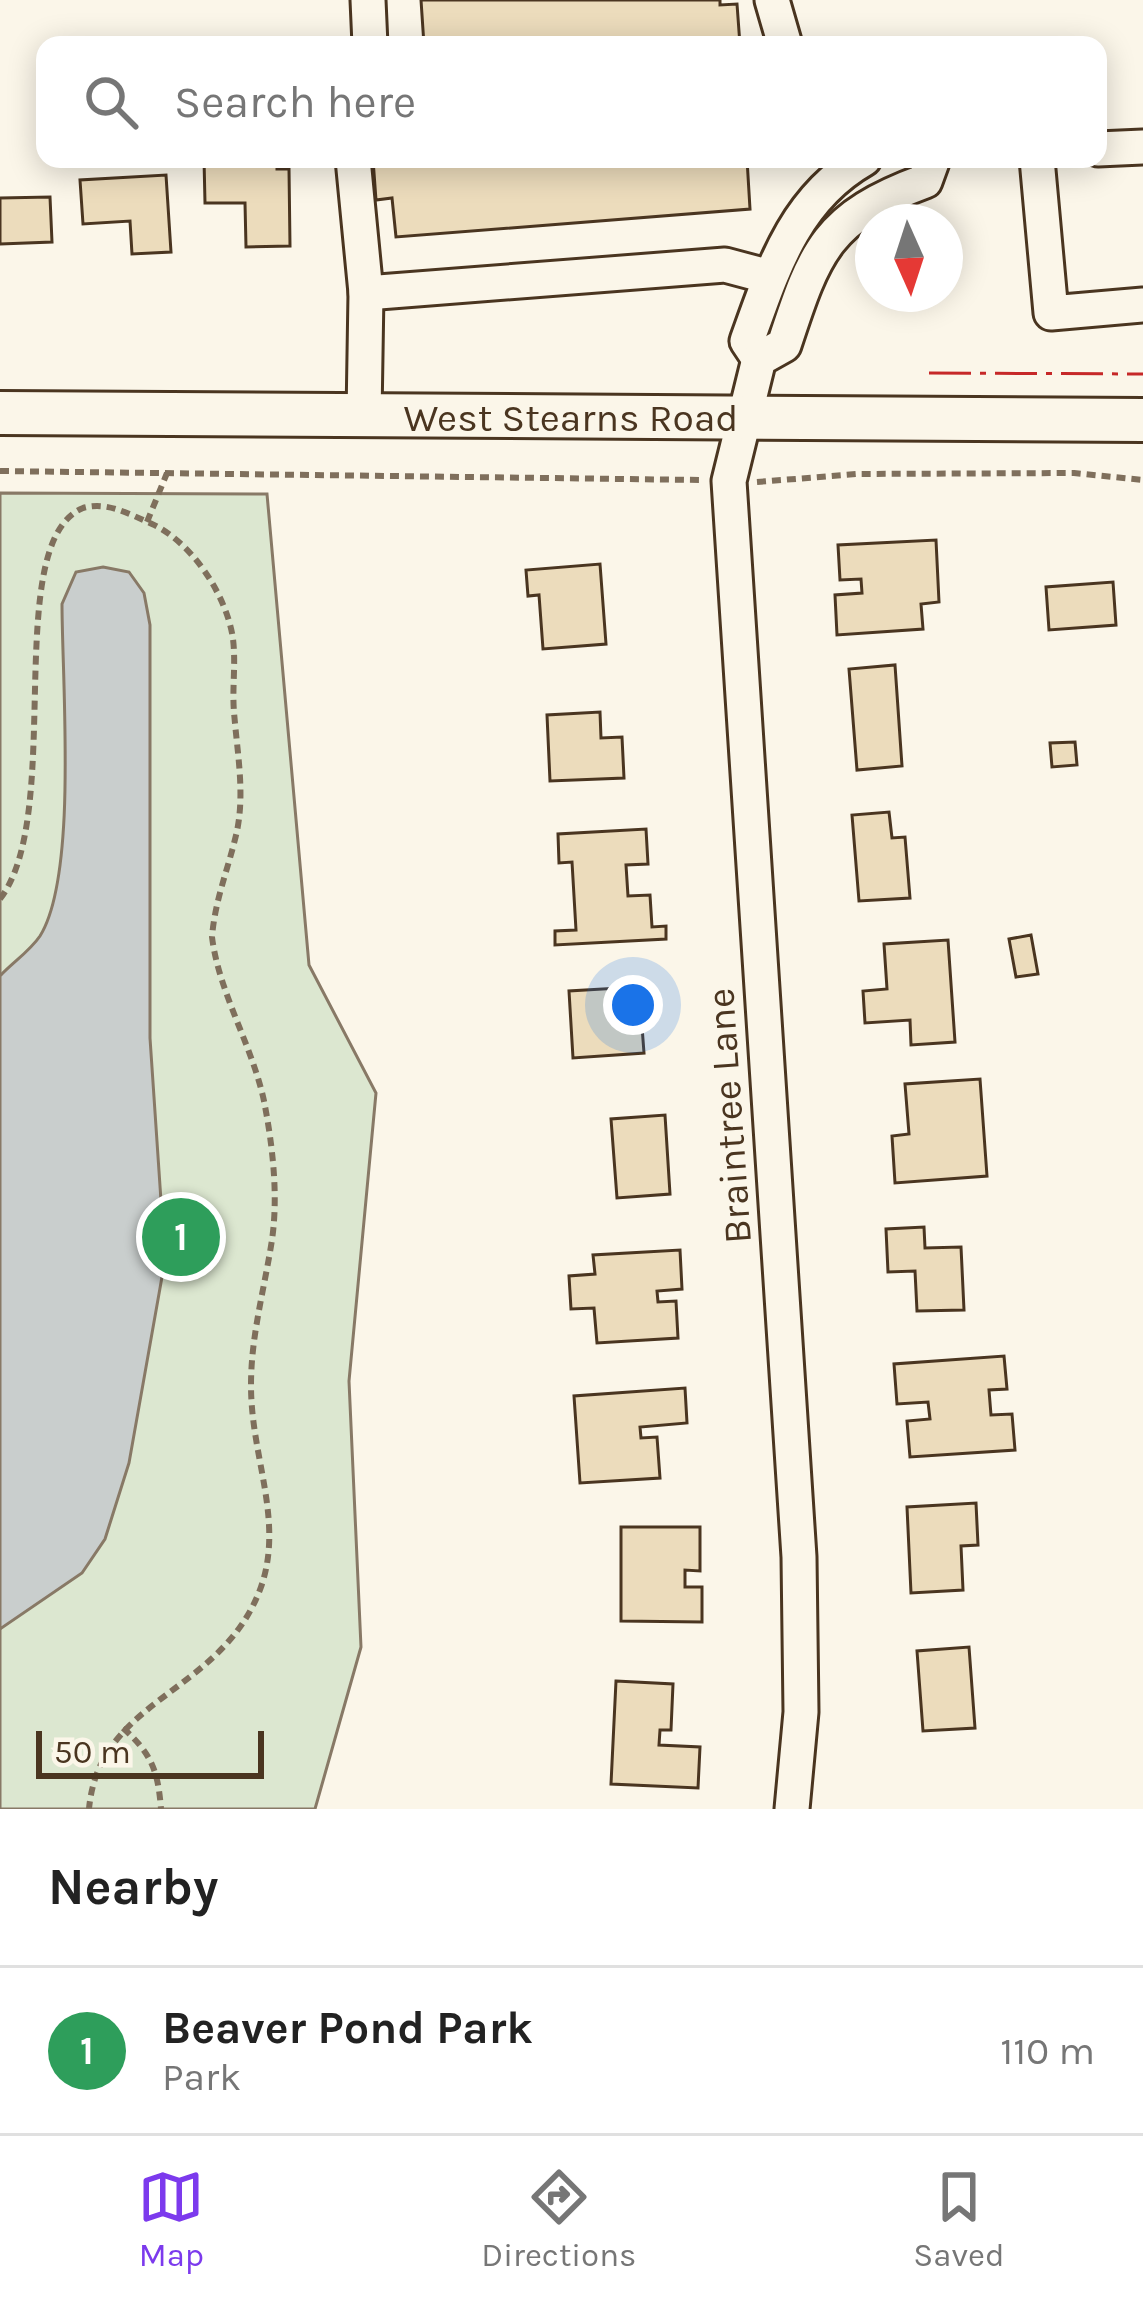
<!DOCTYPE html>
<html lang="en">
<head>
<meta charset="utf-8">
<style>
  :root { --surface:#fff; --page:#f6f6f6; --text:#222; --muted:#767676; --line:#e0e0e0; --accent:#7c3aed }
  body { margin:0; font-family:Karla,sans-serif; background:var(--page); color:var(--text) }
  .compass { position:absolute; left:855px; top:204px; width:108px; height:108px; border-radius:50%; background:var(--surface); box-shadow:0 6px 30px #0003; rotate:177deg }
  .scale { position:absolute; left:36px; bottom:30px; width:228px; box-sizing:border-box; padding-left:12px; border:6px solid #4a3520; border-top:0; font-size:33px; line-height:42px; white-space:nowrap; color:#4a3520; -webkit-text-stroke:9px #fbf6e9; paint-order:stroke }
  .you { position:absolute; left:633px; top:1005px; width:42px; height:42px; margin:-30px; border:9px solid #fff; border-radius:50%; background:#1a73e8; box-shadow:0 0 0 18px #1a73e833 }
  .badge { display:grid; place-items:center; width:78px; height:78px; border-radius:50%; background:var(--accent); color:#fff; font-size:39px; font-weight:700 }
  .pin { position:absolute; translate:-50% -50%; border:6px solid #fff; box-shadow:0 3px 12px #0006 }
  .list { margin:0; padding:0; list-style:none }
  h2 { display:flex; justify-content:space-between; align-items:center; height:156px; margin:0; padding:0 48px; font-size:51px }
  h2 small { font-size:39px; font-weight:400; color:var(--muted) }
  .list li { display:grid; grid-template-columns:78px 1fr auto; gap:36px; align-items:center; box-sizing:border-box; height:168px; padding:0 48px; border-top:3px solid var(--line) }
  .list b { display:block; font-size:45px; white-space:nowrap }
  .list p { margin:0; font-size:39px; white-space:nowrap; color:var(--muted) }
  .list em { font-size:39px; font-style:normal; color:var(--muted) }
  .icon { flex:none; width:66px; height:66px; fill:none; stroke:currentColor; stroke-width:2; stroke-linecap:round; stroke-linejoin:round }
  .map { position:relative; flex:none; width:1143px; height:1809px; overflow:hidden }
  .search { position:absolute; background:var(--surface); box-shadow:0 6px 30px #0003; left:36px; right:36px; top:36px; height:132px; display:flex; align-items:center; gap:30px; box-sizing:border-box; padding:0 42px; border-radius:24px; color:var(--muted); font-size:45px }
  .sheet { height:324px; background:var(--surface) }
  nav { display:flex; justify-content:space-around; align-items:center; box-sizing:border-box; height:168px; border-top:3px solid var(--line); background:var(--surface); font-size:33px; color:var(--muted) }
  nav a { display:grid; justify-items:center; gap:6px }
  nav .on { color:var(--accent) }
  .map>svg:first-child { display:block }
  .green { fill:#dce7d0; stroke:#887966; stroke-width:3 }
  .water { fill:#c9cecd; stroke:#887966; stroke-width:3 }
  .building { fill:#ecdcbc; stroke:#4a3520; stroke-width:3 }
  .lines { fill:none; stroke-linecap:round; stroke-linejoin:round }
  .minor-casing { stroke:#4a3520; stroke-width:39 }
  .major-casing { stroke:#4a3520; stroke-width:48 }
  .path { stroke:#7f6f5c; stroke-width:6; stroke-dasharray:9 6; stroke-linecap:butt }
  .minor { stroke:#fbf6e9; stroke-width:33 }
  .major { stroke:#fbf6e9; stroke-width:42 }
  .power { stroke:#c62828; stroke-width:3; stroke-dasharray:42 9 6 9; stroke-linecap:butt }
  .labels { text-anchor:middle; stroke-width:9; stroke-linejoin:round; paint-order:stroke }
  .street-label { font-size:39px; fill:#4a3520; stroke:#fbf6e9 }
</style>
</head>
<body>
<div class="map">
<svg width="1143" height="1809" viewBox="0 0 1143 1809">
  <rect width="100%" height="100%" fill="#fbf6e9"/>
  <polygon class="green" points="0,493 267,494 309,965 376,1093 349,1381 361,1647 315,1809 0,1809"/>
  <path class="water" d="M103 567 129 572 144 593 150 625V1038L165 1260 129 1463 105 1539 82 1573 0 1629V976C12 963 30 951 40 936 78 875 62 683 62 604L76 572Z"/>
  <g class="building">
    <polygon points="421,0 720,0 720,5 737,4 740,45 424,45"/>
    <polygon points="204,159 277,159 277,169 289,169 290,246 246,247 245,203 205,203"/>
    <polygon points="373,159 747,159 750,209 396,237 392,198 376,200"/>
    <polygon points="166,175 171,252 132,254 130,221 83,224 80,180"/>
    <polygon points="50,197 52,242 0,244 0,198"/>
    <polygon points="936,540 939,602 921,604 923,629 837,635 835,595 862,593 861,579 840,580 838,545"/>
    <polygon points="600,564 606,644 543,649 539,595 528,596 526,570"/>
    <polygon points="1113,582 1116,625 1049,630 1046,587"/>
    <polygon points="895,665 902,766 857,770 849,669"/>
    <polygon points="600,712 601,738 622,737 624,778 550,781 547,715"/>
    <polygon points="1075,742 1077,765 1052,767 1050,743"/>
    <polygon points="889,812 892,838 905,837 910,898 859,901 852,815"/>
    <polygon points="646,829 648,864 626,865 628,896 650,895 652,927 666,926 666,939 555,945 555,931 576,930 572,862 559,863 558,834"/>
    <polygon points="1031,935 1038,974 1016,977 1009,939"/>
    <polygon points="948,940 955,1042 911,1045 910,1020 865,1023 863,991 887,989 884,944"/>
    <polygon points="619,988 621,1014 641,1013 644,1053 573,1058 569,991"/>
    <polygon points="980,1079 987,1176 895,1183 892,1136 909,1134 905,1084"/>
    <polygon points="665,1115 670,1194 617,1198 611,1119"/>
    <polygon points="924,1227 925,1248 961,1247 964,1310 917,1311 915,1271 888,1272 886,1229"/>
    <polygon points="680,1250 682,1289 657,1291 658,1302 676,1301 678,1338 597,1343 594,1308 571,1309 569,1276 595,1274 593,1255"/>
    <polygon points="1004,1356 1007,1389 989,1390 991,1415 1012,1414 1015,1450 910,1457 907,1421 930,1419 928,1402 897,1404 894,1364"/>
    <polygon points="685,1388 687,1423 640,1427 641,1438 657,1437 660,1478 580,1483 574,1396"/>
    <polygon points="976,1503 978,1545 961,1546 963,1590 911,1593 907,1507"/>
    <polygon points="621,1527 700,1527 700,1571 685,1570 685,1587 702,1587 702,1622 621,1621"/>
    <polygon points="969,1647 975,1728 923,1731 917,1651"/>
    <polygon points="616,1681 673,1684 671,1730 660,1730 659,1745 700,1747 698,1788 611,1784"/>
  </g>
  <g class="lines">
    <g class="minor-casing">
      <g id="minor">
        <polyline points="368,0 370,45"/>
        <polyline points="772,0 785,45"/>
        <polyline points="1098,149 1143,147"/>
        <polyline points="353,159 366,293 364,416"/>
        <polyline points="1037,159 1051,313 1143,305"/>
        <polyline points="366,293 725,265 770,277"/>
        <path d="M759 359 747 341C773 269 794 199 864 159"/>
        <path d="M792 1809 801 1712 799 1557 729 481 759 359 784 345C815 250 827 217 925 181L933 159"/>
      </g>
    </g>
    <g class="major-casing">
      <polyline id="major" points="0,413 1143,420"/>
    </g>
    <g class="path">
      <polyline points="0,471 702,480"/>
      <polyline points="757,482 857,474 1074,473 1143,480"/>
      <polyline points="147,522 167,473"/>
      <path d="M0 899C66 813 0 542 83 508 107 501 129 514 152 524 192 542 227 596 233 639 236 664 232 688 234 712 237 751 245 792 237 831 229 867 215 899 212 937 219 993 252 1045 264 1101 273 1147 279 1200 271 1246 262 1301 247 1351 252 1408 257 1469 282 1527 261 1587 222 1695 99 1697 89 1809"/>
      <path d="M123 1728C152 1754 158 1771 161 1809"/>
    </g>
    <use href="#minor" class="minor"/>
    <use href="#major" class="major"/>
    <polyline class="power" points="929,373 1143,374"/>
  </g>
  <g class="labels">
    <g class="street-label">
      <text x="571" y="431">West Stearns Road</text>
      <text transform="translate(728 1116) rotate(-94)" y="14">Braintree Lane</text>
    </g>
  </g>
</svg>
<svg class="compass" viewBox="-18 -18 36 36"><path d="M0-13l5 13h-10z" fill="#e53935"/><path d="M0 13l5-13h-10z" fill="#767676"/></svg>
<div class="scale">50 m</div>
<div class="you"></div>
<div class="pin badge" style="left:181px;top:1237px;background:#2e9e5b">1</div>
<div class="search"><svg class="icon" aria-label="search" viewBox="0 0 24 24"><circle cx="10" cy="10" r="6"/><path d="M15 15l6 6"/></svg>Search here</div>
</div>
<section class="sheet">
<h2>Nearby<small></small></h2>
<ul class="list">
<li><span class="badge" style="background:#2e9e5b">1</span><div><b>Beaver Pond Park</b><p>Park</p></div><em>110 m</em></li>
</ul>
</section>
<nav>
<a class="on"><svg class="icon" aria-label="map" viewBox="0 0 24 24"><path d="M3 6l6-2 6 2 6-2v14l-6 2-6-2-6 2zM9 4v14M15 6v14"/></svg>Map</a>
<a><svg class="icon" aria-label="directions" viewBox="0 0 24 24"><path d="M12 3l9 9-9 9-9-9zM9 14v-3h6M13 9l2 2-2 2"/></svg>Directions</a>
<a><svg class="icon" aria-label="saved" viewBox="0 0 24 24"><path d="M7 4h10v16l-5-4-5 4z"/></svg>Saved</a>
</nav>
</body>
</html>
